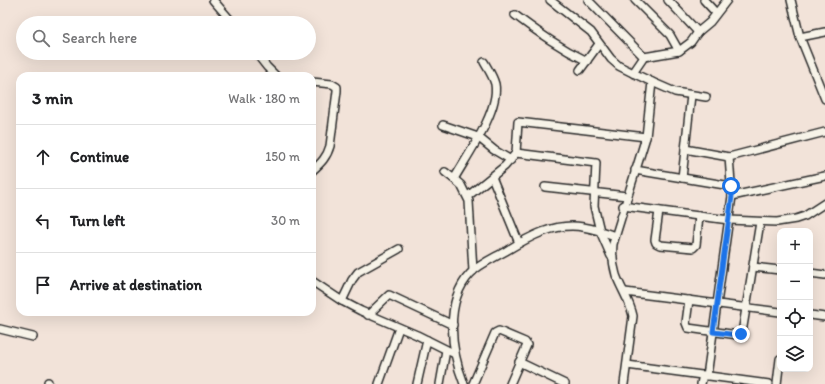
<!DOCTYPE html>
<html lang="en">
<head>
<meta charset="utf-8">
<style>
  :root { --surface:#fff; --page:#f2f2f2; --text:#202124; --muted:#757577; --line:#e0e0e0 }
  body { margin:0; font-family:Itim,sans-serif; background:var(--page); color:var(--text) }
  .controls { position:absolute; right:12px; bottom:12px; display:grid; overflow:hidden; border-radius:8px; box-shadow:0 4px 16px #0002 }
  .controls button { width:36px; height:36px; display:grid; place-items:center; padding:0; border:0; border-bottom:1px solid var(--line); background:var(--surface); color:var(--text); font:20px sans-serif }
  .stop { position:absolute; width:12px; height:12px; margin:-9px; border:3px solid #1a73e8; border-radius:50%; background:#fff }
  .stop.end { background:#1a73e8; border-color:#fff; box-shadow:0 1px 4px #0008 }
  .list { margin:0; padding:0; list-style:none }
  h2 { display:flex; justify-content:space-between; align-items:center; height:52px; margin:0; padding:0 16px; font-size:17px }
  h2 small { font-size:13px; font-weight:400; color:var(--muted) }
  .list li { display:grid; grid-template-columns:26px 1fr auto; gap:12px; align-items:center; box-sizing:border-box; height:64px; padding:0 16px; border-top:1px solid var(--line) }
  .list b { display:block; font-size:15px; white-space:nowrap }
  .list em { font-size:13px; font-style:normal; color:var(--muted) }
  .icon { flex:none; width:22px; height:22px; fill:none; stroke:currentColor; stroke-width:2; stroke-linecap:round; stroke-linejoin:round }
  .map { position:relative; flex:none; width:825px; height:384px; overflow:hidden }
  .search { position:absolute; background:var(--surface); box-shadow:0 4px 16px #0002; left:16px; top:16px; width:300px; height:44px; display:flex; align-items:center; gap:10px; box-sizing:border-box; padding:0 14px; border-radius:22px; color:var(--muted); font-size:15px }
  .panel { position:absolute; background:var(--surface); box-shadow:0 4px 16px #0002; left:16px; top:72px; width:300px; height:244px; border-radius:12px }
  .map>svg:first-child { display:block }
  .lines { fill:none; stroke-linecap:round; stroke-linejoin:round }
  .minor-casing { stroke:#2b2b2b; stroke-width:10 }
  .minor { stroke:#f7f3e8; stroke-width:7 }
  .route { stroke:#1a73e8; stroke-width:5 }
</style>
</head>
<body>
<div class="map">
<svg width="825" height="384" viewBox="0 0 825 384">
  <rect width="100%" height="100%" fill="#f2e3d9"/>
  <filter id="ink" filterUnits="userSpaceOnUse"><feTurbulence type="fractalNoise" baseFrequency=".025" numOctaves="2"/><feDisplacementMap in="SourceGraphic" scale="8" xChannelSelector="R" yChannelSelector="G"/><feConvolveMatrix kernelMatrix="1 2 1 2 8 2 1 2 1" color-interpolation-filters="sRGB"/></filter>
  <g filter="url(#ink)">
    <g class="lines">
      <g class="minor-casing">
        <g id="minor">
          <polyline points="213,0 233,23"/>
          <polyline points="550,0 591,32 611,59 619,66 633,73"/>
          <polyline points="588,0 644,57"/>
          <polyline points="635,0 670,35 679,51"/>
          <polyline points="668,0 698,32"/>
          <polyline points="704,0 716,13"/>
          <polyline points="791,0 800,37 825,99"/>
          <path d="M515 15C539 33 560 48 587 61"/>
          <polyline points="800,37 825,32"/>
          <polyline points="256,53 267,67 276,76"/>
          <polyline points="580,70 599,44"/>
          <path d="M312 82 332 84 337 87V91L330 146C327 157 321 163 312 171"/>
          <polyline points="652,82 675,92 706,97"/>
          <polyline points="443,125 478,137 494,150 511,160"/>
          <polyline points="685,149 729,157 825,132"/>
          <polyline points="516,153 518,122 646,137"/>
          <polyline points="635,170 731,186"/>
          <polyline points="445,172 454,179 461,185 469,201 473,271"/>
          <polyline points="492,177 519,243"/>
          <polyline points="682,178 691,95"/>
          <path d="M454 179C467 156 500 110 495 84 493 76 488 69 484 62"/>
          <polyline points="545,187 627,196"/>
          <polyline points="468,196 505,166 516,153 596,163 594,206 600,231 611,256"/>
          <polyline points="732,196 825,176"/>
          <polyline points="623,206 729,220 777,222 796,219 805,216 825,203"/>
          <polyline points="659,211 655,240 656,243 660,245 693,248 696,245 699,216"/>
          <polyline points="753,267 780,270"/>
          <polyline points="810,273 825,275"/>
          <polyline points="312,281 342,301 361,311 417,335 455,354"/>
          <polyline points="625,292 780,312"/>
          <polyline points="689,300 686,323 688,328 738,335 742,333 760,222"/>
          <polyline points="342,301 352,280 358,272 399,249"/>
          <polyline points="368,315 389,295 453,325"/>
          <polyline points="810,315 825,317"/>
          <polyline points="0,329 33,337"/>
          <polyline points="519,362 565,384"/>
          <polyline points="627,365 769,384"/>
          <polyline points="707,376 732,196 729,157"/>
          <polyline points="48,384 48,382"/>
          <polyline points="379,384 399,328"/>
          <polyline points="417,384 427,340"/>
          <polyline points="440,384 446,350"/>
          <path d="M464 384C451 351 444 302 470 274 479 264 494 258 506 251 529 237 555 222 583 227 594 229 604 232 615 236"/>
          <polyline points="473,384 495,333 499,331 525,342 527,345 510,384"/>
          <path d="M624 384 633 316C630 301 621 289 616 275 613 265 612 254 613 244L646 137 652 82 633 73 644 57 679 51 691 42 698 32 710 22 727 0"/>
          <polyline points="701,384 703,375"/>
          <polyline points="777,384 780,359"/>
        </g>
      </g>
      <use href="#minor" class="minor"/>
    </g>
  </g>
  <g class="lines" filter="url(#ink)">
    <polyline class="route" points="731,186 732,196 713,332 738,335 741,334"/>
  </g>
</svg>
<div class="controls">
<button>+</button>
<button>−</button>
<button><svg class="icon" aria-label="locate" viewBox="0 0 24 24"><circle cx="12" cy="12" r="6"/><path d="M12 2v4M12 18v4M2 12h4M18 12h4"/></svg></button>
<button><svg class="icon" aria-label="layers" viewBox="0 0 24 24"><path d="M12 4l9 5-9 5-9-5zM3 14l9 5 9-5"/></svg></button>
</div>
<div class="stop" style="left:731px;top:186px"></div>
<div class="stop end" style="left:741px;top:334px"></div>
<div class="search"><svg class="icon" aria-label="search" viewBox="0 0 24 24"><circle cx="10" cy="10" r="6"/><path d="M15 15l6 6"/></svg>Search here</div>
<section class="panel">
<h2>3 min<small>Walk · 180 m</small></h2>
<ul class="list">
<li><svg class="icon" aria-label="ahead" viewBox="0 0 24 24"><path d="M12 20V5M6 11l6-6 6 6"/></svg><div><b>Continue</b></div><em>150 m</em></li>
<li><svg class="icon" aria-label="left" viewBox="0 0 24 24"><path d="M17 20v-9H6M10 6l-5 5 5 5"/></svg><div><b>Turn left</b></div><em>30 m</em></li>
<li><svg class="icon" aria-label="arrive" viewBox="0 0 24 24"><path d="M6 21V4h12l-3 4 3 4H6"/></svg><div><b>Arrive at destination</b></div></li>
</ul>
</section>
</div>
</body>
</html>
